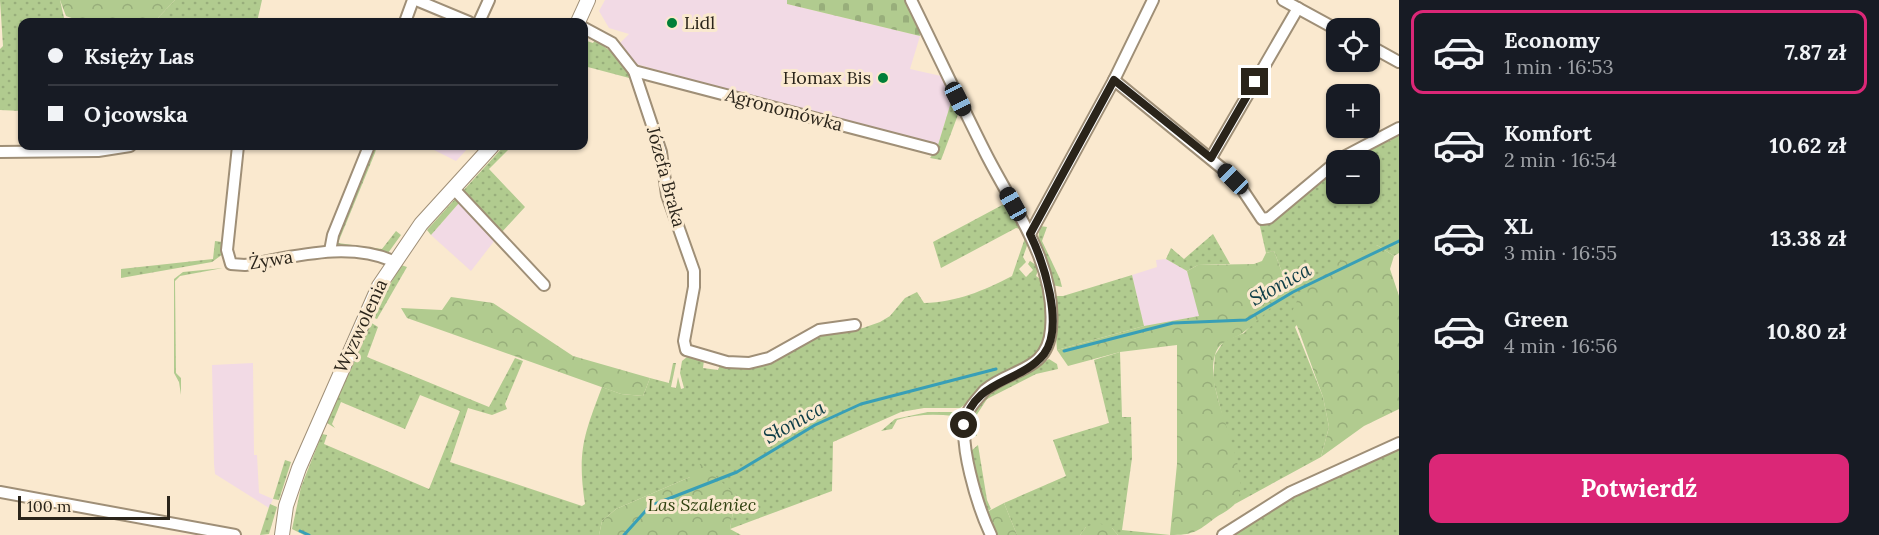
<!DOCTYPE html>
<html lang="pl">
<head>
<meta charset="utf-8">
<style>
	body { margin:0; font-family:Lora,serif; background:#242831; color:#f1f3f6; height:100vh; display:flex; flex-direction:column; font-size:22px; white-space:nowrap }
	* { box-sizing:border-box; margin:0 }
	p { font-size:20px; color:#9ea1a6 }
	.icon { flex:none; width:33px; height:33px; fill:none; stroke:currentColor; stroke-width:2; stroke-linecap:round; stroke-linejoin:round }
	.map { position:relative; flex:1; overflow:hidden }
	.drawer { display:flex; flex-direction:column; background:#171b24; width:480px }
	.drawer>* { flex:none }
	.top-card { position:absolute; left:18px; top:18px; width:570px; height:132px; border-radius:12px; box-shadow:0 2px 4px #0004; display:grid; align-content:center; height:132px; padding:0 30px; background:#171b24 }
	.fabs { position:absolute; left:1326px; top:18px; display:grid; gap:12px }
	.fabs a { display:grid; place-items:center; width:54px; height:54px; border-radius:12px; background:#171b24; box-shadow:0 2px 4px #0004; font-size:30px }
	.scale { position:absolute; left:18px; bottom:15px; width:152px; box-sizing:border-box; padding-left:6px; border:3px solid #2a241a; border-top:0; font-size:16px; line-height:21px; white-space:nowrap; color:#2a241a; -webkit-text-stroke:4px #fae9cf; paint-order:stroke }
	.end { position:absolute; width:27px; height:27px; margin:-14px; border:8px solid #2a241a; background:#fff; box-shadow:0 0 0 3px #fff }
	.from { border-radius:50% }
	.car { position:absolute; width:18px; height:36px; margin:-18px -9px; border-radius:8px; box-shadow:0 0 4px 2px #0007; background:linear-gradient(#222 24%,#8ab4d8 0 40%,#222 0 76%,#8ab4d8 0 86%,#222 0) }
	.top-card b { display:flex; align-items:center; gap:21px; height:57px; font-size:22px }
	.top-card b+b { border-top:2px solid #363941 }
	.top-card i { width:15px; height:15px; background:#f1f3f6 }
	ul { padding:10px 0 0; list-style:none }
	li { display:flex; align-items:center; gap:18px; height:84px; margin:0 12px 9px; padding:0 18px; border:3px solid transparent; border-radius:12px }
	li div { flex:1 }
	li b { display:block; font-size:22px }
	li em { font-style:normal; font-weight:800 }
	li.current { border-color:#db2777 }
	li>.icon { width:54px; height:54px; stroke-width:1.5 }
	.primary-button { display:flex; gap:12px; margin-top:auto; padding:12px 30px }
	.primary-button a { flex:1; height:69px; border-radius:12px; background:#db2777; color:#fff; font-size:24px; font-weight:800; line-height:69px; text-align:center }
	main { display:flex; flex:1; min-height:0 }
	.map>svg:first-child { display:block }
	.commercial { fill:#f2dae5 }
	.grass { fill:url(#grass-dots) }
	.forest { fill:url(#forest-crowns) }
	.cemetery { fill:url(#cemetery-stones) }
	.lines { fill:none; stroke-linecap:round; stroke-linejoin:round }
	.stream { stroke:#389fb7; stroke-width:3 }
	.minor-casing { stroke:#9f8f77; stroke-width:14 }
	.tertiary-casing { stroke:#9f8f77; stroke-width:16 }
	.minor { stroke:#fff; stroke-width:10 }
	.tertiary { stroke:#fff; stroke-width:14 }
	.route { stroke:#2a241a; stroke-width:8 }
	.poi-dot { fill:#007f38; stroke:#fae9cf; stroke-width:2 }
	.labels { text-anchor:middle; stroke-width:6; stroke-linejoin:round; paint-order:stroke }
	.poi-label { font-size:18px; fill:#2a241a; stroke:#fae9cf; text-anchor:start }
	.street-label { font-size:18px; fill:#2a241a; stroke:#fae9cf }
	.park-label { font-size:18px; font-style:italic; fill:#304210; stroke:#fae9cf }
	.water-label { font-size:20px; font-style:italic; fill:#0d3c46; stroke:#fae9cf }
</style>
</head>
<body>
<main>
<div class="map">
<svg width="1399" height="535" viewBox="0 0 1399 535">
	<defs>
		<pattern id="grass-dots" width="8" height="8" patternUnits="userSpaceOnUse" patternTransform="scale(1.5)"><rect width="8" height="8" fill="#b1cb8f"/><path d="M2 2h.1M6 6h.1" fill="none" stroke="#98ae7b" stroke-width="1.8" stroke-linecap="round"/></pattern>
		<pattern id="forest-crowns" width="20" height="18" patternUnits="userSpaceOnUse" patternTransform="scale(1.5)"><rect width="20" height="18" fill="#b1cb8f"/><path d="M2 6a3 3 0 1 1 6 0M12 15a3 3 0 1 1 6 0" fill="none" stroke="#98ae7b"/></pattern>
		<pattern id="cemetery-stones" width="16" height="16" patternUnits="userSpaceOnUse" patternTransform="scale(1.5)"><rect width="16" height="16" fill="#b1cb8f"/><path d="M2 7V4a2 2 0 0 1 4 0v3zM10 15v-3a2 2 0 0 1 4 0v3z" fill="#98ae7b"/></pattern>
	</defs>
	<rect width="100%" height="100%" fill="#fae9cf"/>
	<g class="commercial">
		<path d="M605,0H787V4L920,36L910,69L941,76L952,99L938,145L751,96L746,91L740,92L701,82L636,64L629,58L619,44L629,34L609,28L599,11Z"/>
		<path d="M426,146H470L456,161Z"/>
		<path d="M459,203L495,240L471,271L431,235Z"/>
		<path d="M1166,259L1187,271L1200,316L1144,326L1132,275L1157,267L1156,260Z"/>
		<path d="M253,363L254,455H257L259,493L273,499L269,508L215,474L214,464L212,365Z"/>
	</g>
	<g class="grass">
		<path d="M0,0H60L65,22H22V111L0,110V49L3,46Z"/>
		<path d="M175,0H262L257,22H154Z"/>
		<path d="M584,40L593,43L595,40C608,49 628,63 633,79L584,66Z"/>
		<path d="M751,96L938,145L952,99L950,96H954L975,143L959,112L941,160L930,158L938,147Z"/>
		<path d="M1399,131V253L1394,256L1377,245L1295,327L1323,397L1329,427L1321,457L1235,504L1240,487L1213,379L1215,355L1224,341L1244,333L1263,312L1289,291L1274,251L1266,253L1259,222L1336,165V194H1370V160H1343L1374,144L1390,141Z"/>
		<path d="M373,146H377L375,153L338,243L382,249L396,231L401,235L388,253L337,247L335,240Z"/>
		<path d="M504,146H512L489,169L525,207L501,233L462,192Z"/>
		<path d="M996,185L1016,218L1020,229L1016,228L941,268L933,242L1006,203Z"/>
		<path d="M456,198L459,203L431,235L427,230Z"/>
		<path d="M1040,226L1047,227L1042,241L1060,279L1062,287L1052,285L1038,240Z"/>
		<path d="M1213,234L1230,264L1198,265L1187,271L1166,259L1171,248L1184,259Z"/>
		<path d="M1025,238L1028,243L1023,257L1026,262L1019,269L1026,277L1033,270L1028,264L1030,261L1039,267L1036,276L1044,282L1047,323L1045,340L1037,355L960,408H924L901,412L833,442L832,491L730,529L736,495L690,477L616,509L602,521L599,535H304L292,529L301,487L322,434L327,435L324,444L429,489L460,411L420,395L405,429L341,402L332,424L335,428L327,423L370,322L378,327L367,357L489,407L515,358L523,361L505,404L507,409L492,415L468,408L450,462L582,506L585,504C577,451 584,435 602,387L621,394L643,396L650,378L669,383L673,363H676L671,387L676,388L678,377L681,389L684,388L680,373L682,361L687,357L704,360L703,368L718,370L720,365L774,363L813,335L863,328L880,322L890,316L905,298L917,292L924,303C957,302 983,291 1012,276Z"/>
		<path d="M215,241L222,242L223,254L212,262L121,278V269L213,259Z"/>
		<path d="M401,265L407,267L377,319L372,317Z"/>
		<path d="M223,268L180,276L175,281L176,373L181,378V395L179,382L174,373V279L183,272Z"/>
		<path d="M1132,275L1144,326L1057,350L1053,296H1063Z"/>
		<path d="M1120,352L1122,417H1131L1132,458L1122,530L1170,535H1118L1112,528L1086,527L1080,535H1017L1004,503L1066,476L1053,440L1109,423L1094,360Z"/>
		<path d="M1049,359L1057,364L1058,369L1036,374L987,399L974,419L977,436L968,433L972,412L989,393Z"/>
		<path d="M928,412H956L962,416L955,420L954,416C934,414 916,414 897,420L892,429L881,431L895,419Z"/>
		<path d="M978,445L987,500L991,509L985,513L971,451Z"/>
		<path d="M1399,447V535H1230L1295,496Z"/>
		<path d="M285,460L291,462L279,500L273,499Z"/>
		<path d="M270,504L277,507L269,534L260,535Z"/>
	</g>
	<g class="forest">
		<path d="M60,0H175L154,22H83L66,16Z"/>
		<path d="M1377,245L1394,256L1390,269L1399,296V409L1364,426L1321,457L1329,427L1323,397L1292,312C1310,267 1336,264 1377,245Z"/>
		<path d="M1274,251L1289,291C1273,304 1261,319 1245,331C1234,341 1220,338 1215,355C1202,394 1259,478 1234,505C1229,510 1221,514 1215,518C1197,532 1193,535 1170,535L1177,464V345L1120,352L1068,366L1057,350L1144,326L1199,316L1187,271L1198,265L1254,264L1262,261L1266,253Z"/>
		<path d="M451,297L493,303L573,356L650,378L643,396L621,394L407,318L401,308L442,310Z"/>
		<path d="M701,463L736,495L730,529L741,535H599L602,521L616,509L690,477Z"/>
		<path d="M1004,503L1017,535H995L985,513Z"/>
		<path d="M1098,523L1112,528L1118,535H1080L1086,527Z"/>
	</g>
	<path class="cemetery" d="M787,0H906L919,27L920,36L787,4Z"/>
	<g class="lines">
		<g class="stream">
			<path d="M1064,351L1173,323L1246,320L1293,292L1399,241"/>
			<path d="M300,531L309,535"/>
			<path d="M624,535L650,506L737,472L815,425L861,404L996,369"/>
		</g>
		<g class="minor-casing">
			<g id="minor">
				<path d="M416,0L469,22"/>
				<path d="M911,0C936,51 960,102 985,152C1013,208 1057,263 1051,329C1048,372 1011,368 985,390C980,396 971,405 968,412C955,437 979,510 991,535"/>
				<path d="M1283,0L1336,29"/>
				<path d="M405,22L413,0"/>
				<path d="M479,22L489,0"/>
				<path d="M584,28L612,43L634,71L661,152L667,195L694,271V287L684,341L686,350L727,362L749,363L769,358L819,330L855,325"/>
				<path d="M1370,46L1399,62"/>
				<path d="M634,71L933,149"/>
				<path d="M1114,80L1224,170L1240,186L1262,219L1269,218L1336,162"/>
				<path d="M238,146L227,250L231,264L245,265C294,257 346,241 393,261"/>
				<path d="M0,152L98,151L130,146"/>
				<path d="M1211,158L1298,8"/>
				<path d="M1338,160L1399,128"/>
				<path d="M453,188L544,285"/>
				<path d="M1030,234L1114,80L1153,0"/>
				<path d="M330,251L333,235L369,146"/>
				<path d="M0,492L235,535"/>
				<path d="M1223,535L1291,492L1399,443"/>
			</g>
		</g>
		<g class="tertiary-casing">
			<g id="tertiary">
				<path d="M578,22L588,0"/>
				<path d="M282,535L286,506L299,468L379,286L421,224L492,146"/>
			</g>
		</g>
		<use href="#minor" class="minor"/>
		<use href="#tertiary" class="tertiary"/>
	</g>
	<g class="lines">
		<path class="route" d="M964,425C974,379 1020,384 1044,354C1065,326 1043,261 1030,234L1114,80L1211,158L1255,82"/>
	</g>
	<g class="poi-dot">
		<circle cx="672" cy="23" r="6"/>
		<circle cx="883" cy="78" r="6"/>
	</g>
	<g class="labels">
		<g class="poi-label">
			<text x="684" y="29">Lidl</text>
			<text x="871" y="84" text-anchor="end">Homax Bis</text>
		</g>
		<g class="street-label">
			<text transform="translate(784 110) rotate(15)" y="6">Agronomówka</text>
			<text transform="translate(666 177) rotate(75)" y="6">Józefa Braka</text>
			<text transform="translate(271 260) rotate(-9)" y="6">Żywa</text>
			<text transform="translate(361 326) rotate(-65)" y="6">Wyzwolenia</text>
		</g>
		<g class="park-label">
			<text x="702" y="511">Las Szaleniec</text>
		</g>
		<g class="water-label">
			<text transform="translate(1280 284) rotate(-29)" y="7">Słonica</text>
			<text transform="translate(794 422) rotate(-29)" y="7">Słonica</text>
		</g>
	</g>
</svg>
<div class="fabs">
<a><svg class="icon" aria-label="locate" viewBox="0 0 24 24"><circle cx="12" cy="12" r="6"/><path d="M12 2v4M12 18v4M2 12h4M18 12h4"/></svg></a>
<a>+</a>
<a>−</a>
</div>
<div class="scale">100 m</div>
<i class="end from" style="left:964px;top:425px"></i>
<i class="end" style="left:1255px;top:82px"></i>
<i class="car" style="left:958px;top:99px;rotate:153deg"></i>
<i class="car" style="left:1233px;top:179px;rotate:315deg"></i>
<i class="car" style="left:1013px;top:204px;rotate:331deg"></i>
<div class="top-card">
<b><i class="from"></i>Księży Las</b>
<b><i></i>Ojcowska</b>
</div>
</div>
<section class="drawer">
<ul>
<li class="current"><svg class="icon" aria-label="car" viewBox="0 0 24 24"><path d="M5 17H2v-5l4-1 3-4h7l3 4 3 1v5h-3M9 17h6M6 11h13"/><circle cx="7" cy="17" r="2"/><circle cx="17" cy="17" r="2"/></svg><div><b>Economy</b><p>1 min · 16:53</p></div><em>7.87 zł</em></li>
<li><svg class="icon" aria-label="car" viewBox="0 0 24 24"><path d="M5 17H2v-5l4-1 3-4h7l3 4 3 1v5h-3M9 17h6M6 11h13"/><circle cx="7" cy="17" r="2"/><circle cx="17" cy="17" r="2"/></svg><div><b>Komfort</b><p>2 min · 16:54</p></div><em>10.62 zł</em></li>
<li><svg class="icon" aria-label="car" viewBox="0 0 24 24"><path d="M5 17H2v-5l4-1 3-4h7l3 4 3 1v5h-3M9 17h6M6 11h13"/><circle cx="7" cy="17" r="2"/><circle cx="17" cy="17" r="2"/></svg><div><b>XL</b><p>3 min · 16:55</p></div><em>13.38 zł</em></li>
<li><svg class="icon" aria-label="car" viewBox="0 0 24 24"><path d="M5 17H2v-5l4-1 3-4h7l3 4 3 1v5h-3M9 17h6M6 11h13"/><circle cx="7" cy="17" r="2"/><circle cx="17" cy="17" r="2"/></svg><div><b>Green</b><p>4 min · 16:56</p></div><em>10.80 zł</em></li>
</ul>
<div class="primary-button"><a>Potwierdź</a></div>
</section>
</main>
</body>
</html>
